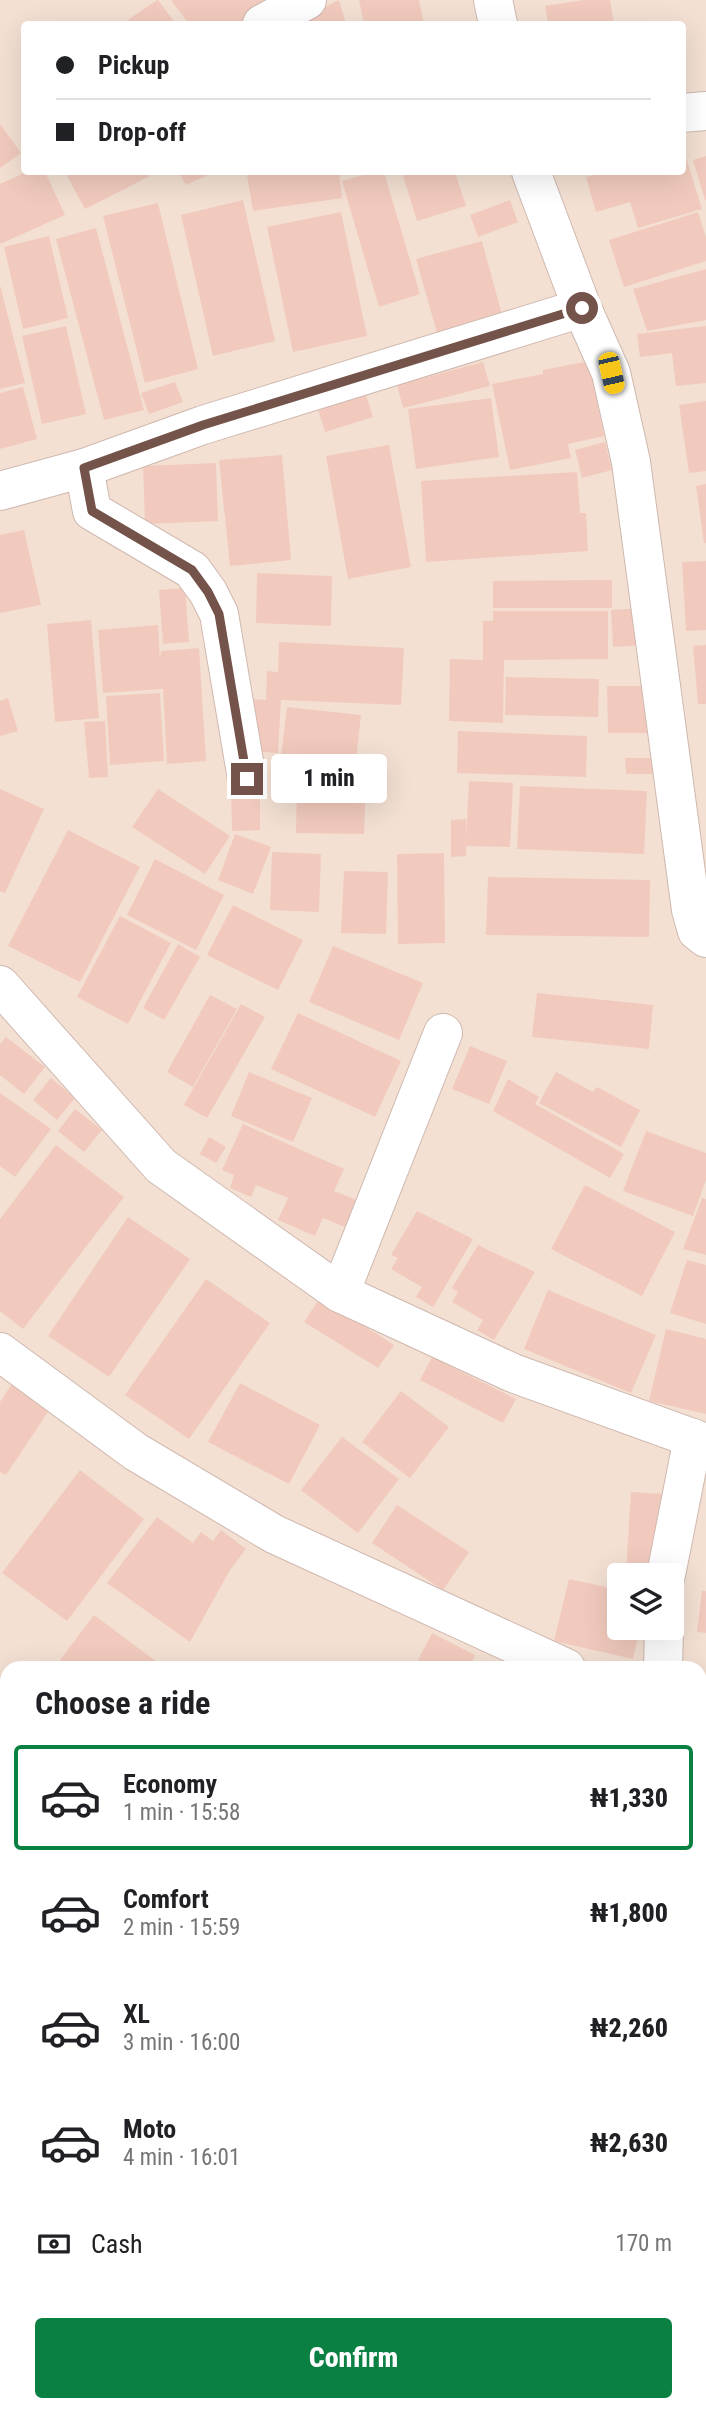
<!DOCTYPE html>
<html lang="en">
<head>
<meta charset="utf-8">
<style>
	body { margin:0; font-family:"Roboto Condensed",sans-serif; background:#f6f6f6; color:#202124; height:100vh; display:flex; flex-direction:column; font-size:26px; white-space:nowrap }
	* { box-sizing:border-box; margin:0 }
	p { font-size:23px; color:#757577 }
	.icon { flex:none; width:38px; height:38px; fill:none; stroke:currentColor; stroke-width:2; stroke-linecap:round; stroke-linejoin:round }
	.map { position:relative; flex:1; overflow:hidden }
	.sheet { position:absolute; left:0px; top:1661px; width:707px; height:751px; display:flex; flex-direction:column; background:#fff; border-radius:21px 21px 0 0; box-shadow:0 7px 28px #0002 }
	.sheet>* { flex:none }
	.hud { position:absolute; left:21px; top:21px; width:665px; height:154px; border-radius:7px; box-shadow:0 7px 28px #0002; display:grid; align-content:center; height:154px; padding:0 35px; background:#fff }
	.buttons { position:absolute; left:607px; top:1563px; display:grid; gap:14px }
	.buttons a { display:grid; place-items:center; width:77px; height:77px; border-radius:7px; background:#fff; box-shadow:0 7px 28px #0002; font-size:35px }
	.end { position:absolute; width:32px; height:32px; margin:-16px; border:9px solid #74534b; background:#fff; box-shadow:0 0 0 4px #fff }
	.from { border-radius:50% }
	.bubble { position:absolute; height:49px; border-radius:7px; background:#fff; box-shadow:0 7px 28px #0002; font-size:23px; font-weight:800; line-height:49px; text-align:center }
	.car { position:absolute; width:21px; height:42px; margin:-21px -10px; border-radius:9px; box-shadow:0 0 5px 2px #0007; background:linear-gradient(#f5c518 24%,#345 0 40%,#f5c518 0 76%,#345 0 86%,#f5c518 0) }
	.hud b { display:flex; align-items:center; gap:24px; height:66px; font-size:26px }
	.hud b+b { border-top:2px solid #e0e0e0 }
	.hud i { width:18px; height:18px; background:#202124 }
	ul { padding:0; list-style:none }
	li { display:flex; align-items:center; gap:21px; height:105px; margin:0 14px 10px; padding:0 21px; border:4px solid transparent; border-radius:7px }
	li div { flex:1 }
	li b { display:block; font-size:26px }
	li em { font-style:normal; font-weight:800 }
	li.selected { border-color:#0b8043 }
	li>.icon { width:63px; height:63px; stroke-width:1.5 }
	h2 { padding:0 35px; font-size:32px; line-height:84px }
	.pay { display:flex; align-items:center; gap:18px; height:77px; padding:0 35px; font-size:26px }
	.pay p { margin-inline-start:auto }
	.button { display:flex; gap:14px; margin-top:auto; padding:14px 35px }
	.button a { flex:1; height:80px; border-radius:7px; background:#0b8043; color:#fff; font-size:28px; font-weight:800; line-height:80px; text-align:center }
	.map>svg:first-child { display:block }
	.residential { fill:#f3e0d3; fill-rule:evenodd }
	.building { fill:#f1cabd }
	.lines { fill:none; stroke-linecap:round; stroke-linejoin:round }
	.minor-casing { stroke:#cfb8af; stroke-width:40 }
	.minor { stroke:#fff; stroke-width:38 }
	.route { stroke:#74534b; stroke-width:9 }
</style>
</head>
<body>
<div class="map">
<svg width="706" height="2410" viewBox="0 0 706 2410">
	<rect width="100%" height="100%" fill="#fcefe5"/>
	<g class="residential">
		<path d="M0,0H706V2211L700,2212V1668H7V2394L0,2396ZM24,24H682V172H24ZM620,1575H672V1628H620Z"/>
		<path d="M706,2289V2410H334L351,2404H700V2291Z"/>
	</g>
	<g class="building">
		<path d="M158,0L176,24H122L157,0Z"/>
		<path d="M171,0H276L243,24H189Z"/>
		<path d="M339,0L346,24H291Z"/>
		<path d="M359,0H419L424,24H364Z"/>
		<path d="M584,0H610L614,24H548L545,6Z"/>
		<path d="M0,124L21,153L0,168Z"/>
		<path d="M683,148L702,209L638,228L630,202L596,212L586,177L605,172H682Z"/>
		<path d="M706,156V200H705L693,160Z"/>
		<path d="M27,172H45L65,215L0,244V184Z"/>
		<path d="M65,172H147L150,176L85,209Z"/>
		<path d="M179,172H214L186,185Z"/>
		<path d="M274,172H339L342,198L253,211L247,175Z"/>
		<path d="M374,172H384L420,294L379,307L342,181Z"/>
		<path d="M402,172H455L466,206L417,221Z"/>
		<path d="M243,200L275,341L213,356L181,215Z"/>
		<path d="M510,200L518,222L478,237L470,215Z"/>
		<path d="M158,203L198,369L145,383L103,216Z"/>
		<path d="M341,212L367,336L293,352L267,227Z"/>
		<path d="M698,212L706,237V261L624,287L609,240Z"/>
		<path d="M96,228L144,410L104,420L56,239Z"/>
		<path d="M49,236L68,318L23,329L4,247Z"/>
		<path d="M482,241L504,322L439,340L416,259Z"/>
		<path d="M706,269V320L647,331L633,289Z"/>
		<path d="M0,285L25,383L0,389Z"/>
		<path d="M66,326L86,414L42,424L22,336Z"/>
		<path d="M706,326V383L676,386L672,353L640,357L637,334Z"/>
		<path d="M589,361L604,436L568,444L571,458L510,470L492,384L543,374V370Z"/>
		<path d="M483,362L490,386L403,408L397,385Z"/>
		<path d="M175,382L183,402L149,414L141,393Z"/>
		<path d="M23,387L37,439L0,449V393Z"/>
		<path d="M365,392L373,417L325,432L317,406Z"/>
		<path d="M491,398L499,457L416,469L408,409Z"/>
		<path d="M706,401V471L689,473L679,405Z"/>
		<path d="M605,442L612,470L582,478L575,450Z"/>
		<path d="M389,445L411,567L348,579L326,456Z"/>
		<path d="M282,455L291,560L230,566L219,460Z"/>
		<path d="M216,463L218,521L145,524L143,466Z"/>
		<path d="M577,472L580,513H586L588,551L426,562L421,481Z"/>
		<path d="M706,484V543H704L696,486Z"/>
		<path d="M24,530L41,605L0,613V535Z"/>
		<path d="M706,561V630L686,631L682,562Z"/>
		<path d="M257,573L332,576L331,626L256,623Z"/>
		<path d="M612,580V608H493V581Z"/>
		<path d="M185,588L189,642L163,644L159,590Z"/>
		<path d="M645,608L646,645L613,647L611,610Z"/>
		<path d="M493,611H608V659L504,660L503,723L449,721L450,659L483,660V621H493Z"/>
		<path d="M91,620L99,718L55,722L47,624Z"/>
		<path d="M158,625L160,660L161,651L199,648L206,761L167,764L163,689L103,693L98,630Z"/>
		<path d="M279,642L404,648L401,705L281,700L278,753L249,751L252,699L266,700L267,671L278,672Z"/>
		<path d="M706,645V704H698L693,646Z"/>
		<path d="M506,677L599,679L598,717L505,715Z"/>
		<path d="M607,686H646L647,733H608Z"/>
		<path d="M160,693L164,761L110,765L106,696Z"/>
		<path d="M8,698L18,731L0,736V701Z"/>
		<path d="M287,707L361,715L355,772L280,764Z"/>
		<path d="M105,721L108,777L89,778L84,722Z"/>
		<path d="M458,731L587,736L586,777L457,773Z"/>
		<path d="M625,758H654L655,774H626Z"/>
		<path d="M297,775L366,777L364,834L296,833Z"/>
		<path d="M469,781L513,783L510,847L466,846V856L451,857V820L466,819V839Z"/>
		<path d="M520,786L647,791L644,854L517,849Z"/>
		<path d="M0,789L44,809L5,893L0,891Z"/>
		<path d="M158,789L230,836L205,874L132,827Z"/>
		<path d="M260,789V830L232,831L231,790Z"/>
		<path d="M68,830L140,867L80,982L8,946Z"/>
		<path d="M235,834L271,847L253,894L218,880Z"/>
		<path d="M272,852L321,854L319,912L270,910Z"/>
		<path d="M444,853L445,943L398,944L397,854Z"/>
		<path d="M155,859L224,895L196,950L127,915Z"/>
		<path d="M344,871L388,872L386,934L341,933Z"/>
		<path d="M488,877L650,880L649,937L486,935Z"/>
		<path d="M233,905L303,940L278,990L207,955Z"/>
		<path d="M120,916L171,943L128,1024L77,997Z"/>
		<path d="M178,944L200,957L164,1020L143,1008Z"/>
		<path d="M333,946L423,983L399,1040L309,1002Z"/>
		<path d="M537,993L653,1005L649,1049L532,1037Z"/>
		<path d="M210,995L237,1009L193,1087L167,1072Z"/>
		<path d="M241,1004L265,1017L207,1118L184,1105Z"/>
		<path d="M298,1013L401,1061L375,1117L271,1069Z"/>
		<path d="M6,1037L45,1067L24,1094L0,1075V1044Z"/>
		<path d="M470,1046L507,1061L489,1104L452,1089Z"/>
		<path d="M249,1072L312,1098L293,1142L231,1116Z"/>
		<path d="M556,1072L593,1092L597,1087L640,1110L621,1147L539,1103Z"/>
		<path d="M51,1078L75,1098L57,1120L33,1100Z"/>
		<path d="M508,1079L539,1097L535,1104L624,1154L610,1178L493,1111Z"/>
		<path d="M0,1093L51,1129L15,1177L0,1166Z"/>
		<path d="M75,1109L102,1130L84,1152L58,1131Z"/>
		<path d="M243,1124L344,1169L334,1191L362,1202L350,1229L323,1218L315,1236L278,1220L288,1198L256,1185L251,1197L230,1188L234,1175L222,1170Z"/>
		<path d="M646,1131L706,1153V1180L693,1216L623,1191Z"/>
		<path d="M209,1137L226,1147L216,1163L200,1154Z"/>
		<path d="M56,1145L124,1197L23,1329L0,1311V1219Z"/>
		<path d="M585,1185L675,1232L642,1296L551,1249Z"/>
		<path d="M702,1198L706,1199V1255L683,1249Z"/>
		<path d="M417,1211L473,1239L433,1307L416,1297L422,1287L391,1269L398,1258L391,1255Z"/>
		<path d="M128,1217L190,1259L109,1377L48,1336Z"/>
		<path d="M478,1245L535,1272L494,1340L477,1330L483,1320L452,1302L458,1292L452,1288Z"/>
		<path d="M687,1260L706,1265V1324L670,1313Z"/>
		<path d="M206,1279L270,1323L189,1439L125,1395Z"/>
		<path d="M548,1290L656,1335L631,1393L524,1349Z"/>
		<path d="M320,1298L394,1345L378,1368L304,1322Z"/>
		<path d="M666,1329L706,1339V1414L649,1401Z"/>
		<path d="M432,1357L516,1399L503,1423L420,1380Z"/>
		<path d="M14,1381L52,1406L6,1475L0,1472V1402Z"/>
		<path d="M240,1383L320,1425L289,1484L208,1442Z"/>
		<path d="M401,1391L449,1427L410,1478L362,1442Z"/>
		<path d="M342,1437L399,1479L358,1533L301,1490Z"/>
		<path d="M80,1470L144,1519L67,1621L2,1573Z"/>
		<path d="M631,1492L665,1494L660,1575L626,1572Z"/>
		<path d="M397,1505L469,1552L443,1590L372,1543Z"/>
		<path d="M157,1517L193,1543L201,1532L213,1541L221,1530L246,1549L230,1570L190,1642L107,1583Z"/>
		<path d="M569,1579L620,1590V1628H640L633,1659L554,1641Z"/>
		<path d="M702,1591H706V1633L697,1632Z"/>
		<path d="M94,1615L165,1668H54Z"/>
		<path d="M432,1633L475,1655L469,1668H414Z"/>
		<path d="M0,1684L7,1688V1740L0,1736Z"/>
		<path d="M0,1769L7,1772V1788L0,1804Z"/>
		<path d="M700,1793L706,1795V1806L701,1825Z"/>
		<path d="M705,1846H706V1895L700,1894V1868Z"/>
		<path d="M4,1853H7V1885L1,1886Z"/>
		<path d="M700,1896L706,1897V1942H700Z"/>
		<path d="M701,1981L706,1982V2047L700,2046Z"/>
		<rect x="0" y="1982" width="7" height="103"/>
		<path d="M700,2050L706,2051V2109H700Z"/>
		<path d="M0,2090L7,2091V2136H0Z"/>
		<path d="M0,2306L7,2318V2331L0,2335Z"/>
		<path d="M515,2404H603L604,2410H517Z"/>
	</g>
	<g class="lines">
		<g class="minor-casing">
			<g id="minor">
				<path d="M493,0L498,24"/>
				<path d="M262,24L307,0"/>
				<path d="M682,113L706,111"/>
				<path d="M531,172L582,308L611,373L631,462L691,910L697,931L706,938"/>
				<path d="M84,468L92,511L192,570L208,592L219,614L247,779"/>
				<path d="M0,491L84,468L203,425L582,308"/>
				<path d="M0,985L161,1166L340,1293L513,1373L706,1443"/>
				<path d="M340,1293L443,1033"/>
				<path d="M0,1352L136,1452L274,1534L566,1668"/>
				<path d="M666,1575L693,1438"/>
				<path d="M663,1668L664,1628"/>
				<path d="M700,2232L706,2230"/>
				<path d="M700,2280L706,2289"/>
				<path d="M82,2410L96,2404"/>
			</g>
		</g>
		<use href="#minor" class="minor"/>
	</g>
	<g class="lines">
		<path class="route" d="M247,779L219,614L208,592L192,570L92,511L84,468L203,425L582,308"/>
	</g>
</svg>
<div class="buttons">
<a><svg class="icon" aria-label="layers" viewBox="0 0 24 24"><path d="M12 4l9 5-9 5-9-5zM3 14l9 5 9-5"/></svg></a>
</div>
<i class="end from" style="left:582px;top:308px"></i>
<i class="end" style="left:247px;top:779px"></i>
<div class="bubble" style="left:271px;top:754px;width:116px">1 min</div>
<i class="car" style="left:611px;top:373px;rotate:167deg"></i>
<div class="hud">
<b><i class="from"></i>Pickup</b>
<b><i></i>Drop-off</b>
</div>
<section class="sheet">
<h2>Choose a ride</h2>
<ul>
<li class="selected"><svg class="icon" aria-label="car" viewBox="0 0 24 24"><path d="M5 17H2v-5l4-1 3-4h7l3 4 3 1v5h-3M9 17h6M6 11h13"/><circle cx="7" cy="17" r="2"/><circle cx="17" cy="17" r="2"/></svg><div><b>Economy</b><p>1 min · 15:58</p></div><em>₦1,330</em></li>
<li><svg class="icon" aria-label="car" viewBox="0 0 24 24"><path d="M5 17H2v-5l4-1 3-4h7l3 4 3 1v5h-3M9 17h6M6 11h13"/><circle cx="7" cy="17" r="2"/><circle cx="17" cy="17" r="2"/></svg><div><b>Comfort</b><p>2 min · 15:59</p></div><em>₦1,800</em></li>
<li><svg class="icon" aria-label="car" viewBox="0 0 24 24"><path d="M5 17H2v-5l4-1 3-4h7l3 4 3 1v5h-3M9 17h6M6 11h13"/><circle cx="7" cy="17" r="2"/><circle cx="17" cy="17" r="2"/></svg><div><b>XL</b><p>3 min · 16:00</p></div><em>₦2,260</em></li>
<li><svg class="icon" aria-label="car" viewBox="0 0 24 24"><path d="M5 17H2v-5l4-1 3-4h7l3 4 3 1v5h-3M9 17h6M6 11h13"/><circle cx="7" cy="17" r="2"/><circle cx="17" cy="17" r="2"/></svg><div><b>Moto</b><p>4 min · 16:01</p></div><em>₦2,630</em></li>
</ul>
<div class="pay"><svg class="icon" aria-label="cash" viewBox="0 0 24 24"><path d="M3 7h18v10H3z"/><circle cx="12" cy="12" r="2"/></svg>Cash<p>170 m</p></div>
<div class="button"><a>Confirm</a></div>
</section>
</div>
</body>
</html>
